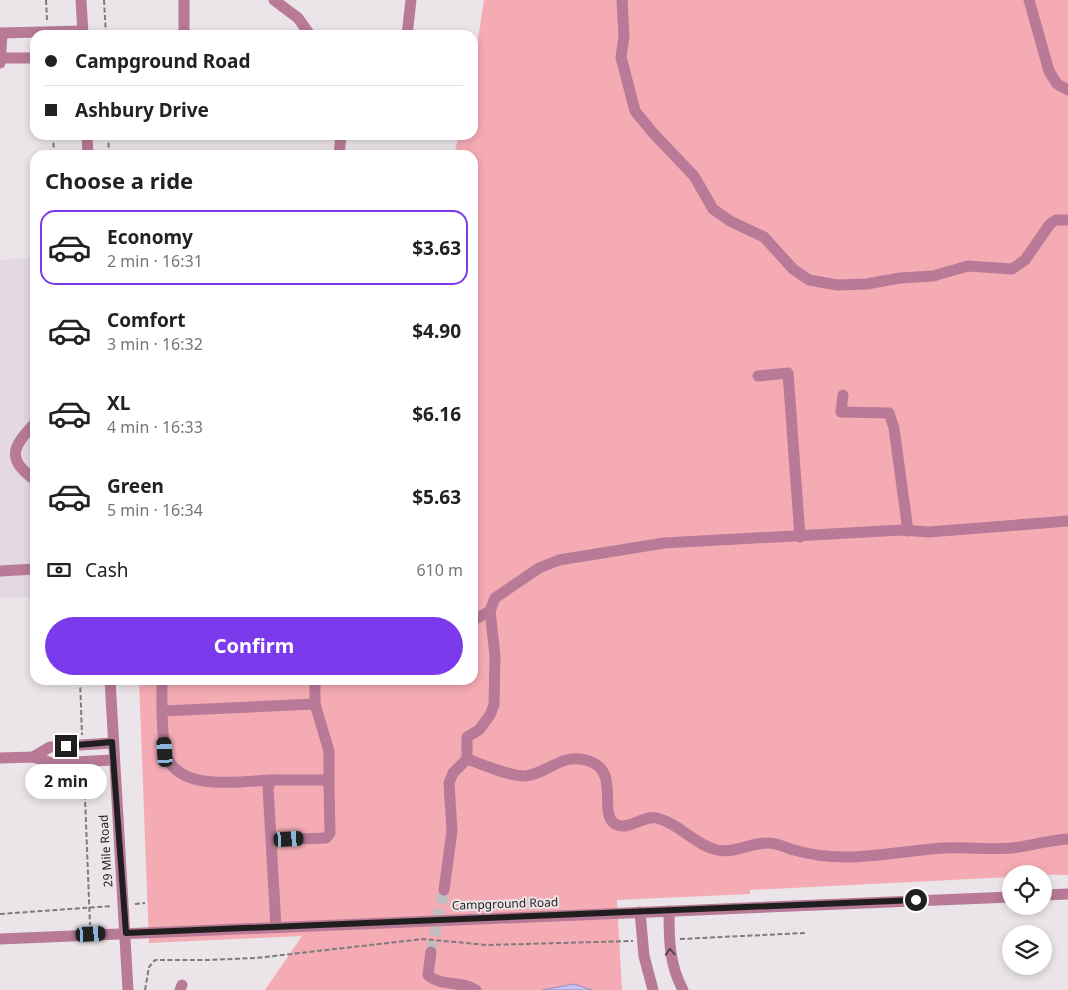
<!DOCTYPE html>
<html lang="en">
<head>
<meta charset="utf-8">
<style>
	body { margin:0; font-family:"Noto Sans",sans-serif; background:#f2f2f2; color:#222; height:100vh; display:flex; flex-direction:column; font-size:19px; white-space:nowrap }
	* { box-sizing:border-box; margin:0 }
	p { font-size:16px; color:#767676 }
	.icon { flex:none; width:28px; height:28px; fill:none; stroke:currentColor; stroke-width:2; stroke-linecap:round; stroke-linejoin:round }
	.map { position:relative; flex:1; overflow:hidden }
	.side { position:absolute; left:30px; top:150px; width:448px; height:535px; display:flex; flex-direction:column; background:#fff; border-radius:15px; box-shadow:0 2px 8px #0003 }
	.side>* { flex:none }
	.guide { position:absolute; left:30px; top:30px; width:448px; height:110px; border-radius:15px; box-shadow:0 2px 8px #0003; display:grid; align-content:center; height:110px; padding:0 15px; background:#fff }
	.tools { position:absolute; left:1002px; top:865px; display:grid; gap:10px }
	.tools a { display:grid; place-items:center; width:50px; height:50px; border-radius:50%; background:#fff; box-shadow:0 2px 8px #0003; font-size:25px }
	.end { position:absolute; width:22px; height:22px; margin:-11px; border:6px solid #201e1f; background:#fff; box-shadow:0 0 0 2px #fff }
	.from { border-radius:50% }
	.bubble { position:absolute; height:35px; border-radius:18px; background:#fff; box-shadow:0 2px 8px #0003; font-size:16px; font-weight:700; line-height:35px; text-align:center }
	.car { position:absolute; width:15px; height:30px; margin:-15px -8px; border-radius:6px; box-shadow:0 0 4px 1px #0007; background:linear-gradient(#222 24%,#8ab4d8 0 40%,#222 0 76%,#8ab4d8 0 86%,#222 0) }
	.guide b { display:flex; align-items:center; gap:18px; height:48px; font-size:19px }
	.guide b+b { border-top:1px solid #e0e0e0 }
	.guide i { width:12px; height:12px; background:#222 }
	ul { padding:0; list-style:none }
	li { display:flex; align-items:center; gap:15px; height:75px; margin:0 10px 8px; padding:0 5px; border:2px solid transparent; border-radius:15px }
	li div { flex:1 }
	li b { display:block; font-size:19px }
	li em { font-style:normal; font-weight:700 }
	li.active { border-color:#7c3aed }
	li>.icon { width:45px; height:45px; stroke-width:1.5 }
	h2 { padding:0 15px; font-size:22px; line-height:60px }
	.pay { display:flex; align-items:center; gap:12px; height:55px; padding:0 15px; font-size:19px }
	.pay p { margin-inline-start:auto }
	.button { display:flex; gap:10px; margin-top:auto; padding:10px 15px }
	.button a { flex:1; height:58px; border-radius:30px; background:#7c3aed; color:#fff; font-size:20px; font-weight:700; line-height:58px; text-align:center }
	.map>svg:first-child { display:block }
	.built { fill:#e4d8e2 }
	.green { fill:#f4abb4 }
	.water { fill:#c8c1f8; stroke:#9690b7 }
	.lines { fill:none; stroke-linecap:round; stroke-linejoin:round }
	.minor-tunnel { stroke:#c2bdc1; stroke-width:11; stroke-dasharray:11 5.5; stroke-linecap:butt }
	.path { stroke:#7e7a7d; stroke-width:2; stroke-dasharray:5 2.5; stroke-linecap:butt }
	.minor { stroke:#b87a96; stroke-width:11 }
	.oneway { stroke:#5d434f }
	.route { stroke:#201e1f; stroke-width:6 }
	.labels { text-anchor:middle; stroke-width:4; stroke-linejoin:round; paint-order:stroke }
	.street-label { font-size:12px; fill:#201e1f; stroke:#ebe5ea }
</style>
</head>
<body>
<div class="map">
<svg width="1068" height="990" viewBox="0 0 1068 990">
	<rect width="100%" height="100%" fill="#ebe5ea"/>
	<path class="built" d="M35,258V597L0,598V260Z"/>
	<path class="green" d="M484,0H1068V875L1011,874V877L750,890V894L617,900L622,990H265L302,936L149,943L139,680H472V155H454L459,135H472L473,72Z"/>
	<path class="water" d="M574,984L592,990H542Z"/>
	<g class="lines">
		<path class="minor-tunnel" d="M431,952L444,890"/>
		<g class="path">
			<path d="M46,0L47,20"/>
			<path d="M104,0L106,35"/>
			<path d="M53,135L54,155"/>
			<path d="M108,135L109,155"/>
			<path d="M80,680L82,735"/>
			<path d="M84,772L90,925"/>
			<path d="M135,904L145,903"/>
			<path d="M0,914L112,906"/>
			<path d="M680,939L805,933"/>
			<path d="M145,990L149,967L155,960H207L256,958L423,939L487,945L633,941"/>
		</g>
		<g class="minor">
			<path d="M81,0L83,35"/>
			<path d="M184,0V35"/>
			<path d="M274,0L298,18L310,35"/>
			<path d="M622,0L624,36L621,57L635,111L653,133L694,176L713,209L730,221L764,237L793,269L809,280L837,285L867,284L900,278L933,276L968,266L1012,269L1025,260L1050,224L1056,220H1068"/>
			<path d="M1029,0L1049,71L1057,84L1068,90"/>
			<path d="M0,33L83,31"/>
			<path d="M407,35L411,0"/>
			<path d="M0,58H35"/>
			<path d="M0,63L2,34"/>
			<path d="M87,135L88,155"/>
			<path d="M339,155L341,135"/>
			<path d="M758,376L788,373L800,537"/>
			<path d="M843,395L841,412L889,413L894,428L908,531"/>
			<path d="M35,423C13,446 5,459 35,480"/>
			<path d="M0,571L35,569"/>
			<path d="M472,621L490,611"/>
			<path d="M110,680L128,990"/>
			<path d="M162,680C162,703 161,727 165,749C172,794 241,781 272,780"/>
			<path d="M315,680V704L329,751V784"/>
			<path d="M163,711L315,704"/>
			<path d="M33,757L50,747L112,743"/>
			<path d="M0,758L33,757L52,763L113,760"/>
			<path d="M467,759C482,764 511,777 525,776C550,773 561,752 589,761C622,772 596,816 617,825C629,830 644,815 657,818C680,824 695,845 717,850C735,854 751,842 769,843C777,843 786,848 794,850C811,855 829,857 846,857C879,857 911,850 944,848C967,847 990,850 1012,848C1031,846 1049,840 1068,839"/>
			<path d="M271,840L326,838L330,833L329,784L324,780H272L268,787L276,927"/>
			<path d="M444,890L452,831L449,783L453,773L467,759V737L479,730L490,715L494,705L495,656L490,611L495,598L539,568L559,560L664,543L902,530L929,532L1068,521"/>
			<path d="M1044,895L1068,894"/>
			<path d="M669,911C669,939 669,964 683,990"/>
			<path d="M640,912L644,956L653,990"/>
			<path d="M0,939L1011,897"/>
			<path d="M431,952L428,975C441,987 461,980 476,990"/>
			<path d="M180,990L182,985"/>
		</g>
	</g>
	<defs><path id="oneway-chevron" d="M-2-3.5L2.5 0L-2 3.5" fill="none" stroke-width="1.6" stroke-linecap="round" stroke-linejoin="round" transform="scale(1.25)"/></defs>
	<use class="oneway" href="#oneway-chevron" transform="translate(670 952) rotate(-94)"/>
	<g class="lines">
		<path class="route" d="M66,746L112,742L126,933L916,900"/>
	</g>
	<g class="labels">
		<g class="street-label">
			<text transform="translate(106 851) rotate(-94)" y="4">29 Mile Road</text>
			<text transform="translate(505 904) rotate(-2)" y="4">Campground Road</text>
		</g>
	</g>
</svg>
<div class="tools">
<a><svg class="icon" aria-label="locate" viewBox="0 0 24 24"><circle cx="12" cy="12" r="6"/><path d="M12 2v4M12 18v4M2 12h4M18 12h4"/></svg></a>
<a><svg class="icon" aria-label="layers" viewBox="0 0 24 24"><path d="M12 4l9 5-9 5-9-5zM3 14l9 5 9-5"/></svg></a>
</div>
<i class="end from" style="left:916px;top:900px"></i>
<i class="end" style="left:66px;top:746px"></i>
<div class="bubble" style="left:25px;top:764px;width:82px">2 min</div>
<i class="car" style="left:165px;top:752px;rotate:356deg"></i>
<i class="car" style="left:289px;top:839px;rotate:87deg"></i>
<i class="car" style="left:91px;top:934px;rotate:87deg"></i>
<div class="guide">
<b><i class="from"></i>Campground Road</b>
<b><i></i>Ashbury Drive</b>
</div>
<section class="side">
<h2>Choose a ride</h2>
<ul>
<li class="active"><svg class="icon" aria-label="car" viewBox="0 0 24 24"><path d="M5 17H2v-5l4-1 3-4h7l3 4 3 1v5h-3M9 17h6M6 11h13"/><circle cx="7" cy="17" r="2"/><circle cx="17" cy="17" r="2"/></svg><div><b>Economy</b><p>2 min · 16:31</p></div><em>$3.63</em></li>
<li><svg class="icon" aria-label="car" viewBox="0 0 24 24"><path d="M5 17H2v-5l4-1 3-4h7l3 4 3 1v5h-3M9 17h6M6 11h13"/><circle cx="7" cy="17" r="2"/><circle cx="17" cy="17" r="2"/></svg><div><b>Comfort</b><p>3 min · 16:32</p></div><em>$4.90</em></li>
<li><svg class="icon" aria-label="car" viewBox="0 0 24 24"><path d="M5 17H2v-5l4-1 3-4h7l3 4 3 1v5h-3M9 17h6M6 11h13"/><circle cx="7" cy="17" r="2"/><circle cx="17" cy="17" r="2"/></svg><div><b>XL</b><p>4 min · 16:33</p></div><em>$6.16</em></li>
<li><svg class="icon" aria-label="car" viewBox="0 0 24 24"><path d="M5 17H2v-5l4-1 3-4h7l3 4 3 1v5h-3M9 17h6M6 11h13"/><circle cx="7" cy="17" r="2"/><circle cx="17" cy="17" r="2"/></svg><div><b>Green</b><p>5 min · 16:34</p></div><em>$5.63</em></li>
</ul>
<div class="pay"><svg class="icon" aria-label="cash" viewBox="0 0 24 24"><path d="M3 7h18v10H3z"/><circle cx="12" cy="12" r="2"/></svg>Cash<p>610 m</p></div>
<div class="button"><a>Confirm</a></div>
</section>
</div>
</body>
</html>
